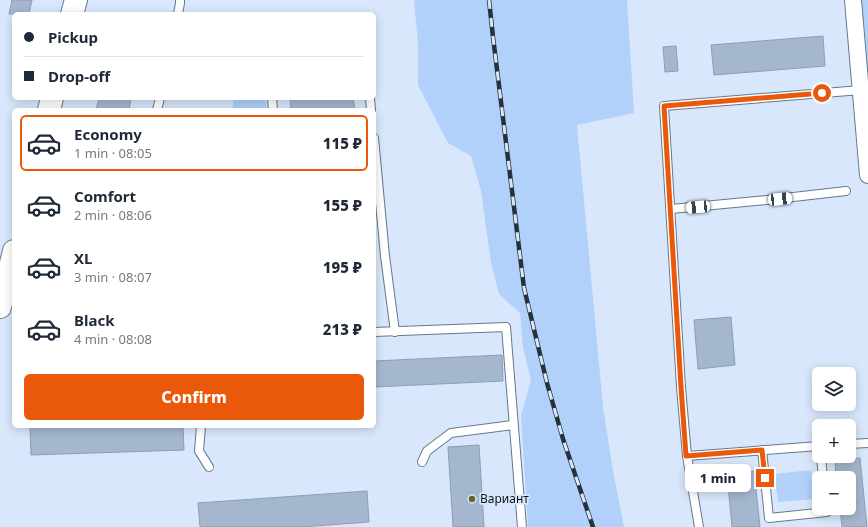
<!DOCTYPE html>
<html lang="en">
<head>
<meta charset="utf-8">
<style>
	body { margin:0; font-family:"Noto Sans",sans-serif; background:#f2f2f3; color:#1f2937; height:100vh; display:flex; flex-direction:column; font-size:15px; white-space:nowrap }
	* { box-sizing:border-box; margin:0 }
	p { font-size:13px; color:#747a83 }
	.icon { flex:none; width:22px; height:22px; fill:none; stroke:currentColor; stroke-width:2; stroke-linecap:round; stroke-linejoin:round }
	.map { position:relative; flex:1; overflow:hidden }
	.panel { position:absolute; left:12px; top:108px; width:364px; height:320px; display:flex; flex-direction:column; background:#fff; border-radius:6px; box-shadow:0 2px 10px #0003 }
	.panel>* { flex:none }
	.guide { position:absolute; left:12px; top:12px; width:364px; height:88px; border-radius:6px; box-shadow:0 2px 10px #0003; display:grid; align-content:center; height:88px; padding:0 12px; background:#fff }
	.controls { position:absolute; left:812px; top:367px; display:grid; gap:8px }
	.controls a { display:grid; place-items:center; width:44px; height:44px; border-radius:6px; background:#fff; box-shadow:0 2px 10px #0003; font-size:20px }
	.end { position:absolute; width:18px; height:18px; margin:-9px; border:5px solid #ea580c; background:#fff; box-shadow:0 0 0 2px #fff }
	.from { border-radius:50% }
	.bubble { position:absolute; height:28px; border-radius:6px; background:#fff; box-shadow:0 2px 10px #0003; font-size:13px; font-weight:800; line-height:28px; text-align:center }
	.car { position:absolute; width:12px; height:24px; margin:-12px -6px; border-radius:5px; box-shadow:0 0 3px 1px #0007; background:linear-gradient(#fff 24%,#345 0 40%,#fff 0 76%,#345 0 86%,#fff 0) }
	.guide b { display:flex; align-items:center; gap:14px; height:38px; font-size:15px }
	.guide b+b { border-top:1px solid #e0e1e3 }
	.guide i { width:10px; height:10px; background:#1f2937 }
	ul { padding:7px 0 0; list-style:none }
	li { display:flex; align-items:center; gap:12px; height:56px; margin:0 8px 6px; padding:0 4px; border:2px solid transparent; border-radius:6px }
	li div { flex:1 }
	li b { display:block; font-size:15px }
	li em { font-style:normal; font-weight:800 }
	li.selected { border-color:#ea580c }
	li>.icon { width:36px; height:36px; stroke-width:1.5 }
	.button { display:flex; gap:8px; margin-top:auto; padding:8px 12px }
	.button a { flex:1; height:46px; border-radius:6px; background:#ea580c; color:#fff; font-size:16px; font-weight:800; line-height:46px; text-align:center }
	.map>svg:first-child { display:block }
	.green { fill:#b1d1fb }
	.building { fill:#a4b7ce; stroke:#8c9eb4 }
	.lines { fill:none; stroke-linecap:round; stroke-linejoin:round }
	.service-casing { stroke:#67788d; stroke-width:10 }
	.minor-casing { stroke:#67788d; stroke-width:18 }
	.secondary-casing { stroke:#67788d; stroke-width:24 }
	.service { stroke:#fff; stroke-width:8 }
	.minor { stroke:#fff; stroke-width:16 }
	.secondary { stroke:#fff; stroke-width:22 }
	.rail-casing { stroke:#283039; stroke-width:4.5 }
	.rail { stroke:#d8e7fb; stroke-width:3; stroke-dasharray:9; stroke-linecap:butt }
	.route { stroke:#ea580c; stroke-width:5 }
	.poi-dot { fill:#686431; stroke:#d8e7fb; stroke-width:1.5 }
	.labels { text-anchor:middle; stroke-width:3.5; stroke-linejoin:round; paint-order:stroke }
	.poi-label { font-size:12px; fill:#0f151d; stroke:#d8e7fb; text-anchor:start }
</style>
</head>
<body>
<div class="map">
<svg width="868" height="527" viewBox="0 0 868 527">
	<rect width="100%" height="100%" fill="#d8e7fb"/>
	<g class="green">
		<path d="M414,0H627L634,113L577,125L603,407L613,471L624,527H528L521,416L531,380L523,348L520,313L499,294L491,263L481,191L471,156L448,143L418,85V44Z"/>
		<path d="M859,0H868V95Z"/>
		<path d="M234,98H265L267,110H232Z"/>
		<path d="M811,470L814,499L778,502L774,474Z"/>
	</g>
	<g class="building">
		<path d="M12,0H32L29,14H9Z"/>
		<path d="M823,36L825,66L714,75L711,45Z"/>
		<path d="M676,46L678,71L665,72L663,47Z"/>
		<path d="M99,98H131L129,110H96Z"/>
		<path d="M290,98H353L355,110H291Z"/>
		<path d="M731,317L735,365L698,369L694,320Z"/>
		<path d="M502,355L503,381L374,387V361Z"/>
		<path d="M30,426H183L184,450L31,455Z"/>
		<path d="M479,445L484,527H453L448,447Z"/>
		<path d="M860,458L867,527H842L840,508H849V478H836L835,460Z"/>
		<path d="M754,471L760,527H732L727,474Z"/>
		<path d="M367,491L369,522L301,527H200L198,503Z"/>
	</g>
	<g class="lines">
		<g class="service-casing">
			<g id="service">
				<path d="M178,14L180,3V0"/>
				<path d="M272,98L273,110"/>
				<path d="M370,98L371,110"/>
				<path d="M157,110L160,98"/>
				<path d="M374,138L385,256L395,332"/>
				<path d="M671,209L767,200L846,191"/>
				<path d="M374,332L506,327L522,527"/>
				<path d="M201,426L199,451L209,467"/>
				<path d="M849,444L868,443"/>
				<path d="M762,450L769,518L827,512V508"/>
				<path d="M687,456L819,446"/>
				<path d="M821,456L823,478"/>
				<path d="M422,462L427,451L451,433L513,425"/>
				<path d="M699,527L687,456L681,387L664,106L861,90"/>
			</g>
		</g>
		<g class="minor-casing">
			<path id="minor" d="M853,0L868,175"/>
		</g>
		<g class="secondary-casing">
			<g id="secondary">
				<path d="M72,14L76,0"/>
				<path d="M49,110L52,98"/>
				<path d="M0,307L14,251"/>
			</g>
		</g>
		<use href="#service" class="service"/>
		<use href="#minor" class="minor"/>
		<use href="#secondary" class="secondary"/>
		<g class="rail-casing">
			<path id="rail" d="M489,0L493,37L524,288L547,383L563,439L593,527"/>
		</g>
		<use href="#rail" class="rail"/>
	</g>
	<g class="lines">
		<path class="route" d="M765,478L762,450L686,456L681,387L664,106L822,93"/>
	</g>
	<circle class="poi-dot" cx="472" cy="499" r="4"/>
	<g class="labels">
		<g class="poi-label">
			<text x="480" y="503">Вариант</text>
		</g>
	</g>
</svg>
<div class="controls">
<a><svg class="icon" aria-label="layers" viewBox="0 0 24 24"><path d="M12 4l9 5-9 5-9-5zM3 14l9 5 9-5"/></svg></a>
<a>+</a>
<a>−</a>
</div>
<i class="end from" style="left:822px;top:93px"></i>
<i class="end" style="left:765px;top:478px"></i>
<div class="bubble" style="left:685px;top:464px;width:66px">1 min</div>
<i class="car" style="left:780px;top:199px;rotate:84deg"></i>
<i class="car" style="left:698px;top:207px;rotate:265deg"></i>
<div class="guide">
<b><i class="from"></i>Pickup</b>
<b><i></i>Drop-off</b>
</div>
<section class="panel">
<ul>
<li class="selected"><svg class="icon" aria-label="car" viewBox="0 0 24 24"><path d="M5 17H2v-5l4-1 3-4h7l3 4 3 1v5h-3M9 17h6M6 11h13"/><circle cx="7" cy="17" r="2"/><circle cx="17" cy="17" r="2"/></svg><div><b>Economy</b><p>1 min · 08:05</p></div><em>115 ₽</em></li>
<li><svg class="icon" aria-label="car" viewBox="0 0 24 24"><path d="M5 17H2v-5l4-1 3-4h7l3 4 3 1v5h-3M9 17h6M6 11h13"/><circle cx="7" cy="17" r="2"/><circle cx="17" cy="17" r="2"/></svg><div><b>Comfort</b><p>2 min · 08:06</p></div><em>155 ₽</em></li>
<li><svg class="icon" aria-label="car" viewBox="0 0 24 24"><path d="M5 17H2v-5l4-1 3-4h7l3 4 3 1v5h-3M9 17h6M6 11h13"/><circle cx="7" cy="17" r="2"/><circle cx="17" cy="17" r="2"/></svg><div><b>XL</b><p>3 min · 08:07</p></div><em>195 ₽</em></li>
<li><svg class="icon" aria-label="car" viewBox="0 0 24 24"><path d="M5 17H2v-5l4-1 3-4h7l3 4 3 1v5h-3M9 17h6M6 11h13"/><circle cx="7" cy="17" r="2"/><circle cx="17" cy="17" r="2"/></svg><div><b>Black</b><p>4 min · 08:08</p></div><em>213 ₽</em></li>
</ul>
<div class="button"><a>Confirm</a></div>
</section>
</div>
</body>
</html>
